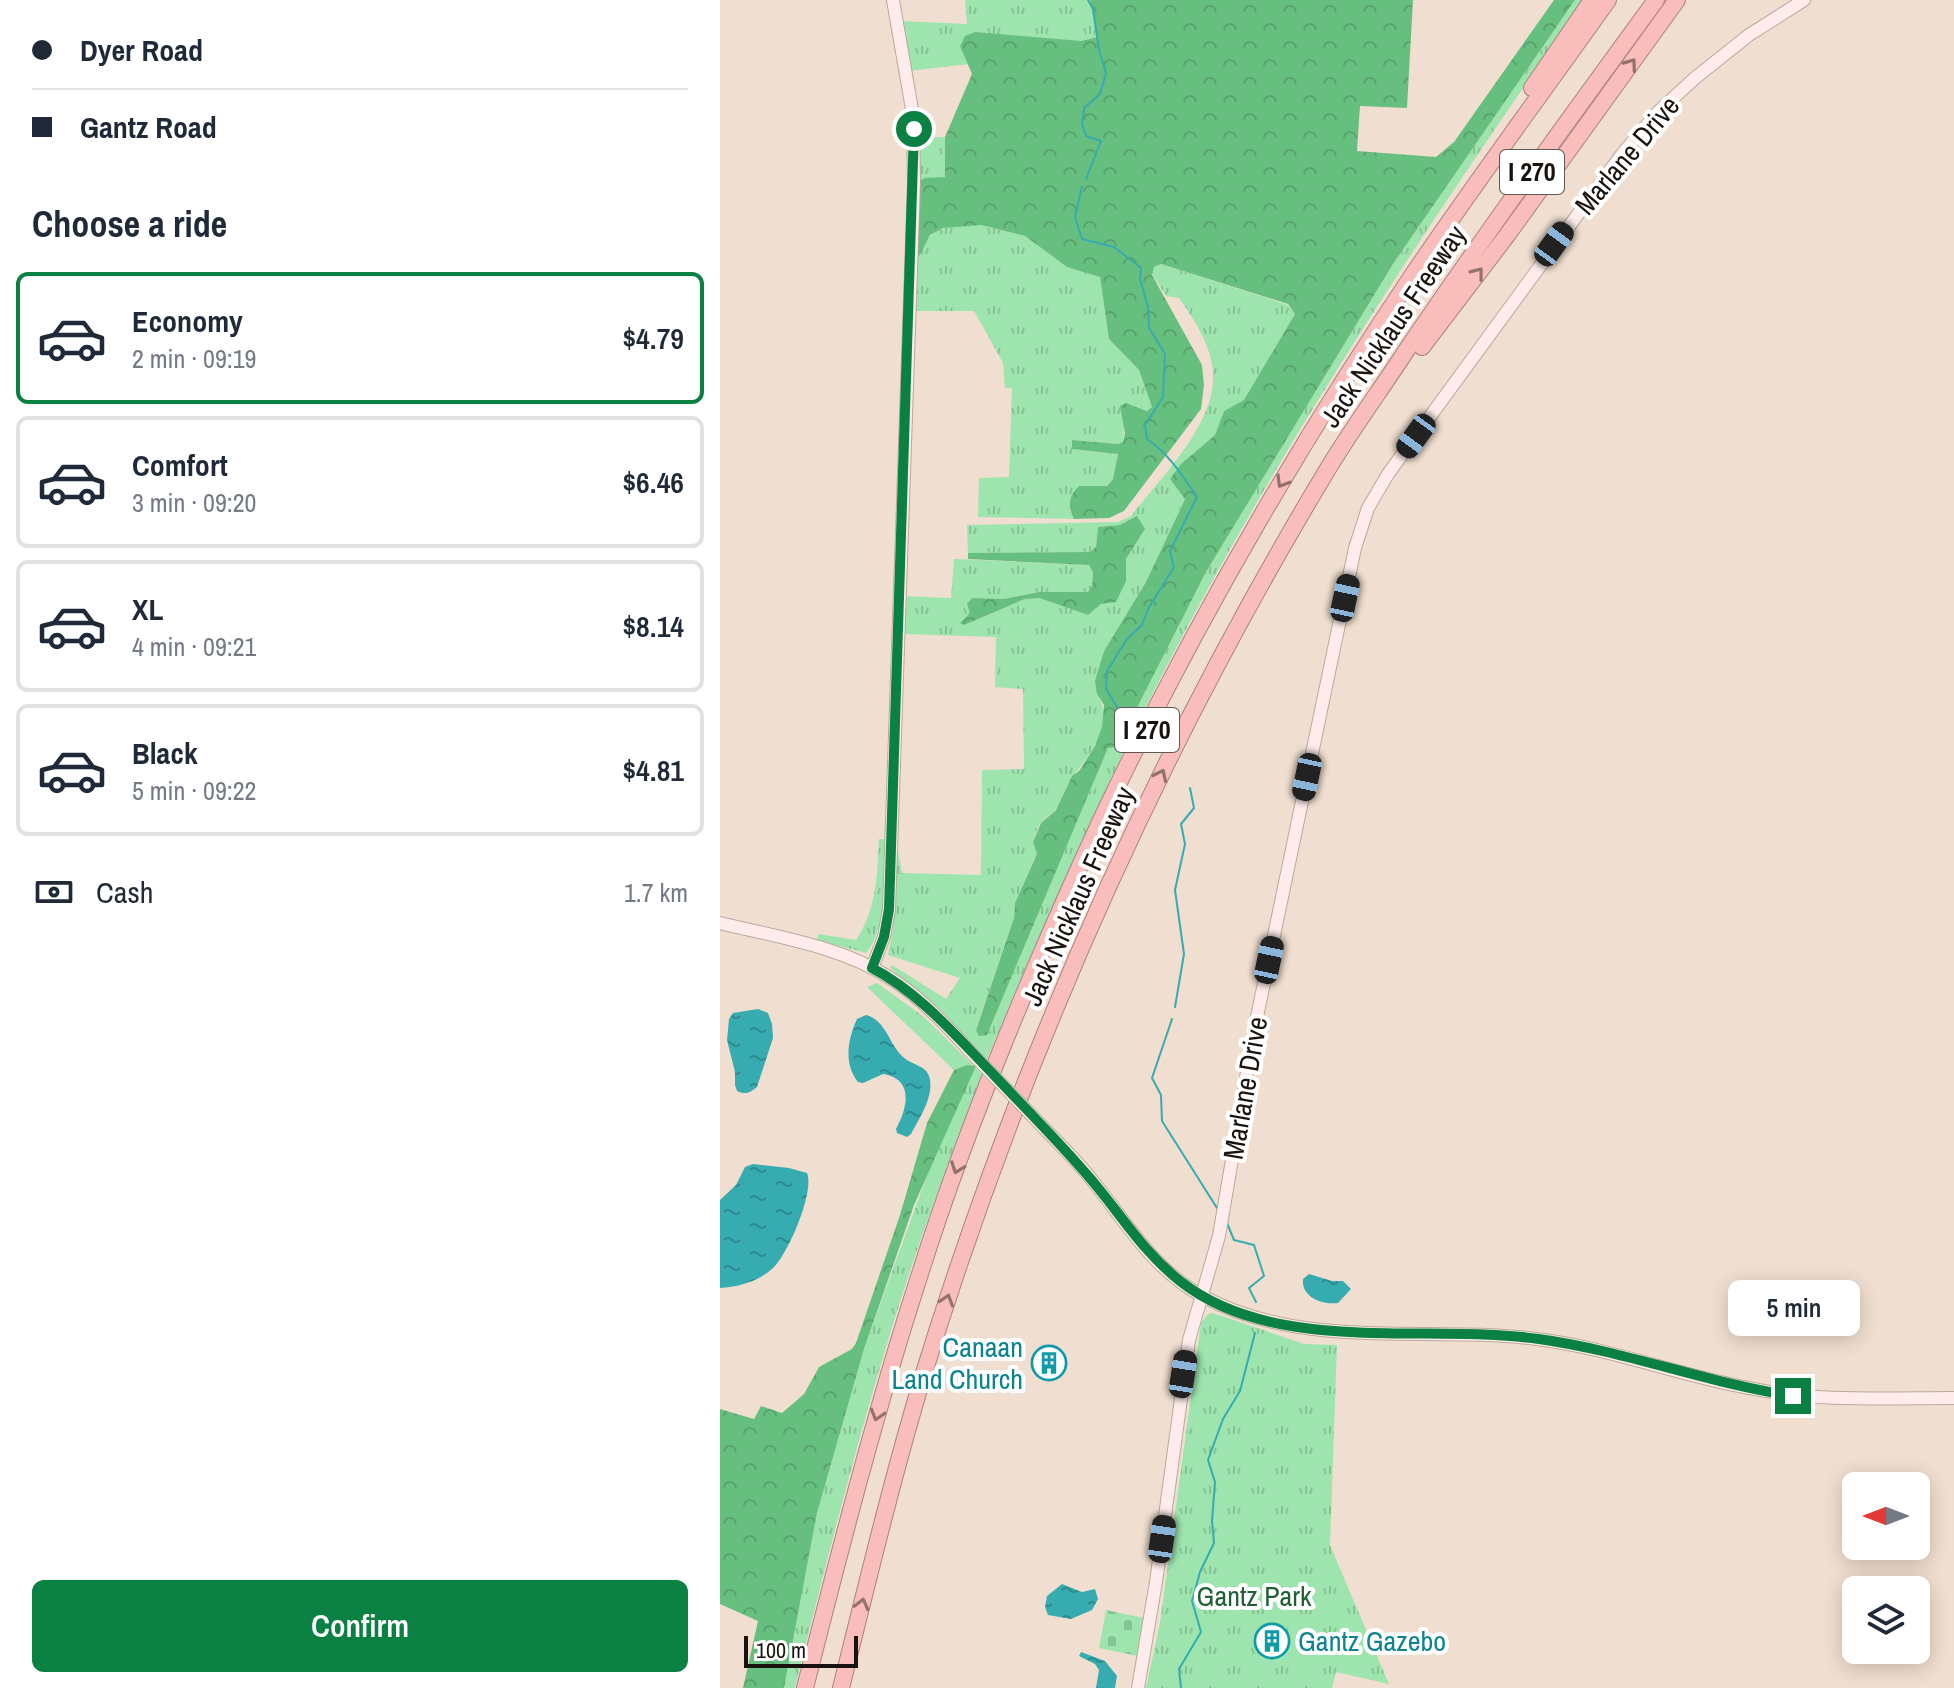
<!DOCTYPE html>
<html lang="en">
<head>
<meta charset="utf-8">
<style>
	body { margin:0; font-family:"Archivo Narrow",sans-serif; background:#f2f2f3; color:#1f2937; height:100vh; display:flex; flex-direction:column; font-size:30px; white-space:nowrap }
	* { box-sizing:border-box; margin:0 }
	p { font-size:26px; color:#747a83 }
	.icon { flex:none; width:44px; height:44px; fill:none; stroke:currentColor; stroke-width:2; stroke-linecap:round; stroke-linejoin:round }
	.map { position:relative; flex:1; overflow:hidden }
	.details { display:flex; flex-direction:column; background:#fff; width:720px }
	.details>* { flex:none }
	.guide { display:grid; align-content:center; height:176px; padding:0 32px; background:#fff }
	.needle { width:52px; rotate:270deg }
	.buttons { position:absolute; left:1122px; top:1472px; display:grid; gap:16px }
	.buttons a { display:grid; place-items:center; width:88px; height:88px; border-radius:12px; background:#fff; box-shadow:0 4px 20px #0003; font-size:40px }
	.scale { position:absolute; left:24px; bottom:20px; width:114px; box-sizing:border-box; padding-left:8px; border:4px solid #18130e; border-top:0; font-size:22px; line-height:28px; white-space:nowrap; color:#18130e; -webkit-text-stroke:6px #fff; paint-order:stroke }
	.end { position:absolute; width:36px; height:36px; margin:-18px; border:10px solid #0b8043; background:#fff; box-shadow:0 0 0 4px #fff }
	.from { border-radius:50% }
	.bubble { position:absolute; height:56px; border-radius:12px; background:#fff; box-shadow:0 4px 20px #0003; font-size:26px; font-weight:600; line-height:56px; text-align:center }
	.car { position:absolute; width:24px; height:48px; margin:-24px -12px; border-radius:10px; box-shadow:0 0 6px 2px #0007; background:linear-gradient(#222 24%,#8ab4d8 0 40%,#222 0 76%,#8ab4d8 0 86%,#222 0) }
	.guide b { display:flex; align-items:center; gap:28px; height:76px; font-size:30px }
	.guide b+b { border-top:2px solid #e0e1e3 }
	.guide i { width:20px; height:20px; background:#1f2937 }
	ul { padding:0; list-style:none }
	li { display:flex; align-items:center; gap:24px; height:132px; margin:0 16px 12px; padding:0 16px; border:4px solid #e0e1e3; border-radius:12px }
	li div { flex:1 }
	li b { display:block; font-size:30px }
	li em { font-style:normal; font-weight:600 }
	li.active { border-color:#0b8043 }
	li>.icon { width:72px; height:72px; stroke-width:1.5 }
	h2 { padding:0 32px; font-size:36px; line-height:96px }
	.pay { display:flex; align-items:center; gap:20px; height:88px; padding:0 32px; font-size:30px }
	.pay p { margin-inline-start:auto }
	.primary-button { display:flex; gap:16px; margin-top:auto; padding:16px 32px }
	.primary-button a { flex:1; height:92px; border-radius:12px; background:#0b8043; color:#fff; font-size:32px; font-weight:600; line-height:92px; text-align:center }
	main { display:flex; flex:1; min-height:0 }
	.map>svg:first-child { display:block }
	.grass { fill:url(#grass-tufts) }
	.forest { fill:url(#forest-crowns) }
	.cemetery { fill:url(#cemetery-stones) }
	.water { fill:url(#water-ripples) }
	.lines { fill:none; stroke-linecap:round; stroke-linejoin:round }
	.stream { stroke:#36abb0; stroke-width:2 }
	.secondary-casing { stroke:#b9a99b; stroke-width:14 }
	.highway-casing { stroke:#aa827e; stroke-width:18 }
	.secondary { stroke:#fdeceb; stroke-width:12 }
	.highway { stroke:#f9bebb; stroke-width:16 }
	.secondary-bridge-casing { stroke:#b9a99b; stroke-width:14; stroke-linecap:butt }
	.secondary-bridge { stroke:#fdeceb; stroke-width:12 }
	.oneway { stroke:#94716d }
	.route { stroke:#0b8043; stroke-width:10 }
	.labels { text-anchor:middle; stroke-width:8; stroke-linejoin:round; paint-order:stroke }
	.shield { fill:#fff; stroke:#5d5a56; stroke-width:2 }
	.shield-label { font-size:26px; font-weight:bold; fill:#18130e }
	.street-label { font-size:28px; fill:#18130e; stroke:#fff }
	.culture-label { font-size:28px; fill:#0d838f; stroke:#fff; text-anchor:end }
	.park-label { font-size:28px; fill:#205e34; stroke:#fff }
</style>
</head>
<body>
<main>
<section class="details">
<div class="guide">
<b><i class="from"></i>Dyer Road</b>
<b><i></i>Gantz Road</b>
</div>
<h2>Choose a ride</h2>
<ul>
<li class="active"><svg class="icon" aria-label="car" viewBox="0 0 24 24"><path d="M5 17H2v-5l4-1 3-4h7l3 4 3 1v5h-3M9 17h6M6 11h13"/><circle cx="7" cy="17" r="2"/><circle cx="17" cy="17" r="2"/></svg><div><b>Economy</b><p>2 min · 09:19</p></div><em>$4.79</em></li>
<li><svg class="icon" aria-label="car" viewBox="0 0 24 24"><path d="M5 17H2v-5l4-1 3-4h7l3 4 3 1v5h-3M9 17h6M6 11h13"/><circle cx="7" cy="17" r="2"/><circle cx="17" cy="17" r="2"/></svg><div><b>Comfort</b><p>3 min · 09:20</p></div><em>$6.46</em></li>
<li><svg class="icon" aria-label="car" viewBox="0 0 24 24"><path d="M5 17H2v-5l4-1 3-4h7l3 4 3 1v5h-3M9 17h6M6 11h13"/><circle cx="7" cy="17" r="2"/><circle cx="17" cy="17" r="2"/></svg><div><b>XL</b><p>4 min · 09:21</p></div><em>$8.14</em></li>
<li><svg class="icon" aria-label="car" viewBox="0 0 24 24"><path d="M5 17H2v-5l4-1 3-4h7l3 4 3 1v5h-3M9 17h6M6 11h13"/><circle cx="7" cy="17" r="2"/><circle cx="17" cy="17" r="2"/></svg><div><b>Black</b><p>5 min · 09:22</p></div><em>$4.81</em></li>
</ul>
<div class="pay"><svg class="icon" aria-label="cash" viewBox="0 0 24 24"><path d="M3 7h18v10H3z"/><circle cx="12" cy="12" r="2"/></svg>Cash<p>1.7 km</p></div>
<div class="primary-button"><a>Confirm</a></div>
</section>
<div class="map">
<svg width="1234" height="1688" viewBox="0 0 1234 1688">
	<defs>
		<pattern id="grass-tufts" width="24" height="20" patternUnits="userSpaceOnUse" patternTransform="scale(2)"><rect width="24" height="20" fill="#9de4ae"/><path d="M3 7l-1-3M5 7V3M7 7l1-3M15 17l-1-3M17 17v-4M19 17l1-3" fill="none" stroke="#86c394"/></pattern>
		<pattern id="forest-crowns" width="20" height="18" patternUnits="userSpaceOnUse" patternTransform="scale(2)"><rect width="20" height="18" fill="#67bf7f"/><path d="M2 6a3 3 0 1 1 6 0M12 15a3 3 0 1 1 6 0" fill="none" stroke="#59a36d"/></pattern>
		<pattern id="cemetery-stones" width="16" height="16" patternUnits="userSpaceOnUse" patternTransform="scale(2)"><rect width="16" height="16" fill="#9de4ae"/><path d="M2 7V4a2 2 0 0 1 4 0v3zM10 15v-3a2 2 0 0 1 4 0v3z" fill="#86c394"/></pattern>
		<pattern id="water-ripples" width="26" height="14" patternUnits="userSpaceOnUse" patternTransform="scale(2)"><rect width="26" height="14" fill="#36abb0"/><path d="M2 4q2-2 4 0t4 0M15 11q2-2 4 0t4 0" fill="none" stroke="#2d8a8e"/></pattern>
	</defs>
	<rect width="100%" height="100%" fill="#f0dfd0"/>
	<g class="grass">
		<path d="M245,0H370L379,37L361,41L240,45L249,64L189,71L180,21L247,24Z"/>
		<path d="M855,0H864C721,205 579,416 462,637C389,774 327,916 267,1059L220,1009L170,968L172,965L226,999L240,978L168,955L173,929L177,846L182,873L261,875L262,770L304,769L303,689L275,687L276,637L183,634V596L231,598L234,559L369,565L373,571L372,587L368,592H320L283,599L252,598L250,613L244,625L305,599L319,598L368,615L406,581V559L425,529L400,525L378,527L376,547L370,552L248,553L247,525L398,522L411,516C441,477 497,423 493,372C491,345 474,319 459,298L446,296L432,274L434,267L441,264L568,305L575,314L524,401L504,411L495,435L461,464L465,499L426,582L384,651L377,694C397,725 369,754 352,778C345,786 343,797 338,806C333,814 325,817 320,824C317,829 315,836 313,842L317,853L295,903L294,918L256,1029L267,1035L388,748L397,747L486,572L673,264Z"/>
		<path d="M225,137V178H205L197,182V138Z"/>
		<path d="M261,225L305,236L347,267L380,276L389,339L419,370L432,407L428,411L406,403L403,442L398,444L352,440V449L398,454L393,479L386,486H359L350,511L354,519L258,517L259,478L289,477L292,388H285L283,363L254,311H193L195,257C203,252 204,243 210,236C221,224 246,226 261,225Z"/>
		<path d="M159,839H166C164,872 168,928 146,953L97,940L98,934L136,940C157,909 157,875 159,839Z"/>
		<path d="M157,983L204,1017L262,1074C229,1160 196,1248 169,1337C134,1453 104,1570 75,1688H64L97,1513L144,1349L247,1065L234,1070L147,987Z"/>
		<path d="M493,1313L584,1344L617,1345L610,1545L669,1684L616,1672L612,1688H426L440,1623L481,1323L488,1314Z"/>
	</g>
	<g class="forest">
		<path d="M370,0H693L687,108L640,106L637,151L716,157L734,142L834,0H855L673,264L486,572L397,747L388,748L267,1035L259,1036L256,1030L294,918L295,903L317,854L313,842L321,823L336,810L352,776L359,771L375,746L382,727L384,705L377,694L375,681L384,651L426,582L465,499L450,479L461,464L495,435L504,411L524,400L575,314L568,304L441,264L434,267L432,275L482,365L484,385L481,409L404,511L389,518L354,519C347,506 349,496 359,486H387L393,479L398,454L352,449V440L398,444L403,442L405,433L400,406L406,403L427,411L432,407L419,370L389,339L380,277L347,267L305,236L261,225L223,228L210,235L200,255L195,257L197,182L205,178L225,177V137L252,74L240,46L245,36L255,32L361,41L378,37Z"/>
		<path d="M417,516L425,529L406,559V581L396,602L381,604L368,615L319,598L305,599L244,625L240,623L250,613L247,604L252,598L283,599L320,592H368L372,586L373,572L369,565L248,559V553L370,552L376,547L378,527L400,525Z"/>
		<path d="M247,1065L256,1066L194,1205L144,1349L97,1513L64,1688H23L38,1621L0,1604V1409L34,1419L41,1406L62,1413L84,1394L99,1367L132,1349L136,1343L180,1215L207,1123L234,1070Z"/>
	</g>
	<path class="cemetery" d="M386,1610L424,1618L418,1656L379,1648Z"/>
	<g class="water">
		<path d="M38,1009L48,1013L52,1024L53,1038L37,1087C30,1093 25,1095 17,1091L15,1085V1072L7,1040L9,1019L13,1013Z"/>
		<path d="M146,1015C166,1020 169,1044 183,1057C193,1066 208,1065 210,1080C213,1098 199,1119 191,1134L187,1137L177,1133L176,1129C187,1109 195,1079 163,1074L143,1083L138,1082C123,1063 128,1039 137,1019Z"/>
		<path d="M33,1164L69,1168L87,1173C95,1191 68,1254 53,1268C39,1281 19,1287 0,1288V1200L16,1185L25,1167Z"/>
		<path d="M589,1274L612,1281H623L631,1289L618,1303C602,1305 581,1297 583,1279Z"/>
		<path d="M342,1584L362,1592L375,1589L378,1599L372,1610L351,1619L328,1615L325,1607L327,1596Z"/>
		<path d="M361,1652L385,1661L397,1676L395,1688H376L379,1670L375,1664L359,1656Z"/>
	</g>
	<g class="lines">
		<g class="stream">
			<path d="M366,179L381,141L366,136L362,124L364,108L380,94L386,73L379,50L373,9L368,0"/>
			<path d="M362,186L355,217L362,239L394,247L421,268L420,279L428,307L429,328L445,354L443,397L425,425L427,439C449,454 462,475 477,497L450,551L454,567L428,609L422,625L407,639L387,671L386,689L397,707"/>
			<path d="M455,1007L464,954L455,890L465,844L461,824L474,808L470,788"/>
			<path d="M452,1019L432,1078L441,1095L442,1121L497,1208"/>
			<path d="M507,1223L514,1240L534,1245L544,1276L529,1288L536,1302"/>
			<path d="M461,1688L459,1669L481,1632L472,1601L480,1572L494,1543L492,1521L495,1482L488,1460L503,1419L520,1391L535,1333"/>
		</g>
		<g class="secondary-casing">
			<g id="secondary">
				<path d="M0,923C57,937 120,946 170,978C199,996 225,1024 248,1049"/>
				<path d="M152,968L164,937L169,909L194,183L193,115L173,0"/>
				<path d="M323,1127C339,1144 357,1161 372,1180C406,1222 434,1271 484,1297C586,1351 707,1325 817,1339C889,1348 958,1375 1029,1388C1096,1402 1166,1398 1234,1398"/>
				<path d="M418,1688L436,1582L469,1340L499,1236L534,1031L635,548L648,508L668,474L902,154L937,113L975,78L1029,35L1084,0"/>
			</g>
		</g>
		<g class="highway-casing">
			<g id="highway">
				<path d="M812,88L872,0"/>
				<path d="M702,347L788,234L957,0"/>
				<path d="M85,1688C120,1550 155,1413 199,1277C248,1121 312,969 381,820C471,630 578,445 696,270C758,179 824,90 888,0"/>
				<path d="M121,1688C147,1584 172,1479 203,1376C301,1058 437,752 609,467C634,426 662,388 688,348C768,230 852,115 936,0"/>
			</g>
		</g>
		<use href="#secondary" class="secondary"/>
		<use href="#highway" class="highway"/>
		<g class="secondary-bridge-casing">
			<path id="secondary-bridge" d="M248,1049L323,1127"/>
		</g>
		<use href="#secondary-bridge" class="secondary-bridge"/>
	</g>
	<defs><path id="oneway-chevron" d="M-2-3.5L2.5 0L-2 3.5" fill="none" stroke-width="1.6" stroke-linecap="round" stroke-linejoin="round" transform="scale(2)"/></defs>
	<g class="oneway">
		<use href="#oneway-chevron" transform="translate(911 64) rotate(-54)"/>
		<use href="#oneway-chevron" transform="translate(758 273) rotate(-52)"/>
		<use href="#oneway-chevron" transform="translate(562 482) rotate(121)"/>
		<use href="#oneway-chevron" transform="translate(441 775) rotate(-64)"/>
		<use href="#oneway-chevron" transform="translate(237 1168) rotate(110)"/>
		<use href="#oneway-chevron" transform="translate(227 1300) rotate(-72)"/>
		<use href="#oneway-chevron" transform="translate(157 1415) rotate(107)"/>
		<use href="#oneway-chevron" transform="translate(142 1604) rotate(-76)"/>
	</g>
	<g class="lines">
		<path class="route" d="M194,129L169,909L164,937L152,968C200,993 237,1037 274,1075C306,1109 339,1142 369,1177C401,1214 421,1250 460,1281C555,1356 706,1323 819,1339C905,1351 987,1383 1073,1396"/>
	</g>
	<defs>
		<g id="building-ring" transform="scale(1.8)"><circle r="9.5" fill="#fff" stroke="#0f9aa8" stroke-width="1.5"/><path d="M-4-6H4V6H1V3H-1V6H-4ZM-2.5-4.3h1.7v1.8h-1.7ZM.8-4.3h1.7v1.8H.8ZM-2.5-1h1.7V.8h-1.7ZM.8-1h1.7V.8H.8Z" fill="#0f9aa8"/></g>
	</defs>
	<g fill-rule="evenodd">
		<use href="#building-ring" x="329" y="1363"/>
		<use href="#building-ring" x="552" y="1641"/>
	</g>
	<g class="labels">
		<g class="shield">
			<rect x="780" y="150" width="64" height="44" rx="6"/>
			<rect x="395" y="708" width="64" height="44" rx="6"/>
		</g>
		<g class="shield-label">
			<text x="812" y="181">I 270</text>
			<text x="427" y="739">I 270</text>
		</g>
		<g class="street-label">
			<text transform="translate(907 155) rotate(-50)" y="10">Marlane Drive</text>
			<text transform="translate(673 326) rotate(-56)" y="10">Jack Nicklaus Freeway</text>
			<text transform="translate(358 896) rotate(-66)" y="10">Jack Nicklaus Freeway</text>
			<text transform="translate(525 1088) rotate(-80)" y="10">Marlane Drive</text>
		</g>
		<g class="culture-label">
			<text x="303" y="1357">Canaan<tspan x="303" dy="32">Land Church</tspan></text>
			<text x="578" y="1651" text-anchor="start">Gantz Gazebo</text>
		</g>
		<g class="park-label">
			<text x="534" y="1606">Gantz Park</text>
		</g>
	</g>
</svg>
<div class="buttons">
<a><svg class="needle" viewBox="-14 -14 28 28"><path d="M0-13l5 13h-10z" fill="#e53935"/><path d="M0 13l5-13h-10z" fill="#747a83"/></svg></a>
<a><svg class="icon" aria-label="layers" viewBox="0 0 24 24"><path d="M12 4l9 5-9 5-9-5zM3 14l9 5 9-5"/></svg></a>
</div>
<div class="scale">100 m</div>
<i class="end from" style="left:194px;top:129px"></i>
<i class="end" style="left:1073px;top:1396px"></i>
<div class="bubble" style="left:1008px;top:1280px;width:132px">5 min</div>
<i class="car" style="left:834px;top:244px;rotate:36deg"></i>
<i class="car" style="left:696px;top:436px;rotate:216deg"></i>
<i class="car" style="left:625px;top:598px;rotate:12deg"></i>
<i class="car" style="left:587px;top:777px;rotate:192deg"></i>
<i class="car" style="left:549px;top:960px;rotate:12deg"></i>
<i class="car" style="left:463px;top:1374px;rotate:9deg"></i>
<i class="car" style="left:442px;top:1539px;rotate:8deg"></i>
</div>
</main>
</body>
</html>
